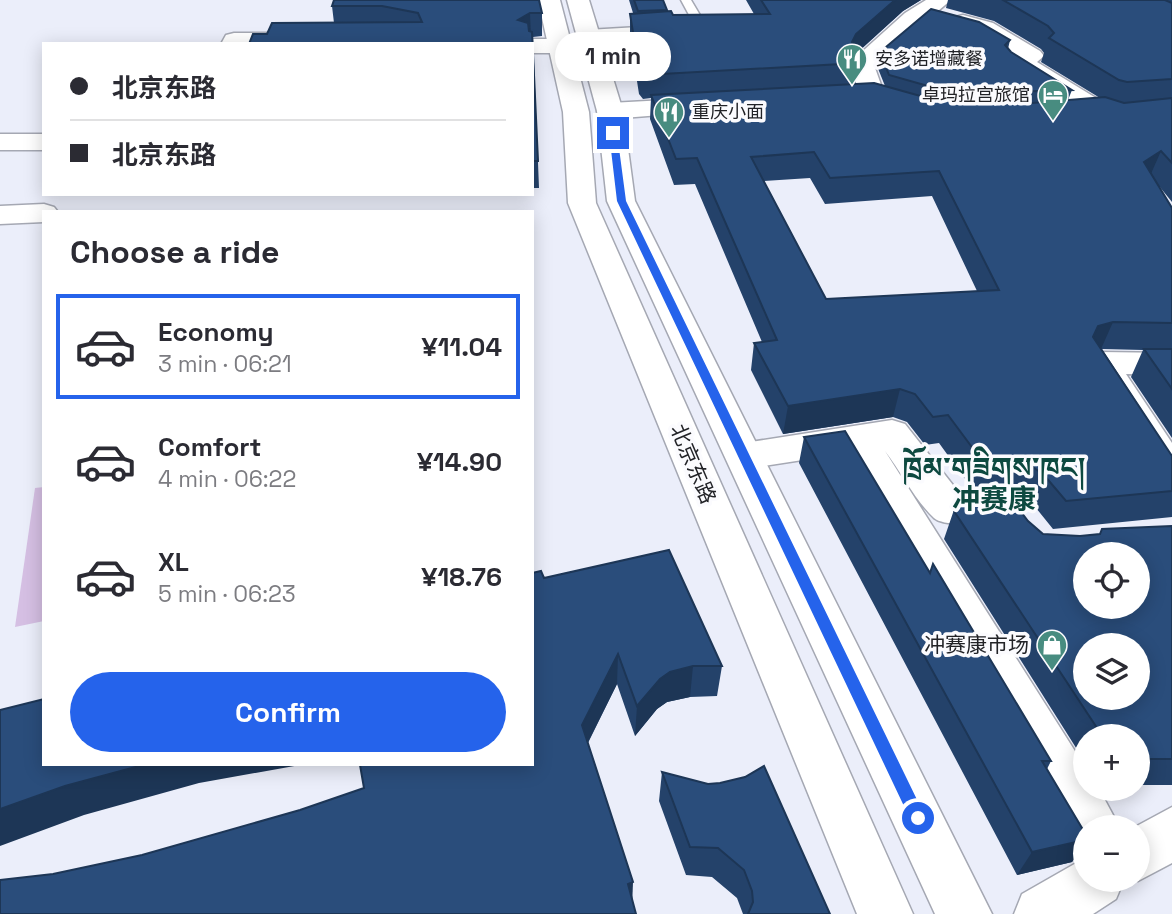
<!DOCTYPE html>
<html lang="en">
<head>
<meta charset="utf-8">
<style>
	body { margin:0; font-family:"Space Grotesk","Noto Sans SC","Noto Serif Tibetan",sans-serif; background:#f7f7f7; color:#2b2b33; height:100vh; display:flex; flex-direction:column; font-size:26px; white-space:nowrap }
	* { box-sizing:border-box; margin:0 }
	p { font-size:23px; color:#7c7c81 }
	.icon { flex:none; width:38px; height:38px; fill:none; stroke:currentColor; stroke-width:2; stroke-linecap:round; stroke-linejoin:round }
	.map { position:relative; flex:1; overflow:hidden }
	.drawer { position:absolute; left:42px; top:210px; width:492px; height:556px; display:flex; flex-direction:column; background:#fff; border-radius:0px; box-shadow:0 4px 18px #0003 }
	.drawer>* { flex:none }
	.guide { position:absolute; left:42px; top:42px; width:492px; height:154px; border-radius:0px; box-shadow:0 4px 18px #0003; display:grid; align-content:center; height:154px; padding:0 28px; background:#fff }
	.fabs { position:absolute; left:1073px; top:542px; display:grid; gap:14px }
	.fabs a { display:grid; place-items:center; width:77px; height:77px; border-radius:50%; background:#fff; box-shadow:0 4px 18px #0003; font-size:35px }
	.end { position:absolute; width:32px; height:32px; margin:-16px; border:9px solid #2563eb; background:#fff; box-shadow:0 0 0 4px #fff }
	.from { border-radius:50% }
	.bubble { position:absolute; height:49px; border-radius:24px; background:#fff; box-shadow:0 4px 18px #0003; font-size:23px; font-weight:600; line-height:49px; text-align:center }
	.guide b { display:flex; align-items:center; gap:24px; height:66px; font-size:26px }
	.guide b+b { border-top:2px solid #e1e1e2 }
	.guide i { width:18px; height:18px; background:#2b2b33 }
	ul { padding:0; list-style:none }
	li { display:flex; align-items:center; gap:21px; height:105px; margin:0 14px 10px; padding:0 14px; border:4px solid transparent; border-radius:0px }
	li div { flex:1 }
	li b { display:block; font-size:26px }
	li em { font-style:normal; font-weight:600 }
	li.active { border-color:#2563eb }
	li>.icon { width:63px; height:63px; stroke-width:1.5 }
	h2 { padding:0 28px; font-size:32px; line-height:84px }
	.primary-button { display:flex; gap:14px; margin-top:auto; padding:14px 28px }
	.primary-button a { flex:1; height:80px; border-radius:42px; background:#2563eb; color:#fff; font-size:28px; font-weight:600; line-height:80px; text-align:center }
	.map>svg:first-child { display:block }
	.green { fill:#d5bfe3 }
	.lines { fill:none; stroke-linecap:round; stroke-linejoin:round }
	.lane-casing { stroke:#a5a8b3; stroke-width:3 }
	.street-casing { stroke:#a5a8b3; stroke-width:3 }
	.secondary-casing { stroke:#a5a8b3; stroke-width:3 }
	.lane { fill:#fff; fill-rule:evenodd }
	.street { fill:#fff; fill-rule:evenodd }
	.secondary { fill:#fff; fill-rule:evenodd }
	.wall { fill:#24426a; fill-rule:evenodd }
	.shaded-wall { fill:#1d3656 }
	.building { fill:#2a4d7b; stroke:#1d3656; stroke-width:2; fill-rule:evenodd }
	.route { fill:#2563eb }
	.labels { text-anchor:middle; stroke-width:7; stroke-linejoin:round; paint-order:stroke }
	.far-poi-label { font-size:18px; fill:#222327; stroke:#fbfbfe; text-anchor:start }
	.street-label { font-size:21px; fill:#222327; stroke:#fbfbfe }
	.poi-label { font-size:21px; fill:#222327; stroke:#fbfbfe; text-anchor:end }
	.district-label { font-size:28px; font-weight:bold; fill:#0d4940; stroke:#fbfbfe }
</style>
</head>
<body>
<div class="map">
<svg width="1172" height="914" viewBox="0 0 1172 914">
	<rect width="100%" height="100%" fill="#ebeefa"/>
	<path class="green" d="M44,487V621L15,627L35,488Z"/>
	<g class="lines">
		<g class="lane-casing">
			<g id="lane">
				<path d="M681,0H691L707,27L705,29L686,30V26L694,24Z"/>
				<path d="M656,26L660,27V31L587,36L581,33L587,30Z"/>
			</g>
		</g>
		<g class="street-casing">
			<g id="street">
				<path d="M926,0H951L874,65L885,96L882,101L836,105L827,103L824,98L827,93L858,89L850,64L854,59L905,13Z"/>
				<path d="M963,15L993,23L1040,51L1044,56L1037,62L1109,106L1113,111L1109,116H1091L1008,64L1004,59L1011,53L977,33L955,27L952,22L955,17Z"/>
				<path d="M234,33H302L313,40L311,44H221L226,35Z"/>
				<path d="M532,39H560L571,46L560,53H532V44H522Z"/>
				<path d="M702,98L711,101L715,106L711,111L610,119L601,116L597,111L601,106L610,103Z"/>
				<rect x="0" y="134" width="44" height="16"/>
				<path d="M44,204L54,207L58,212H44V222L0,224V206Z"/>
				<path d="M1101,352L1172,353V375L1126,374L1172,443V487L1158,483L1084,363L1089,355Z"/>
				<path d="M892,420L905,424L960,494L1006,490L1020,495L1026,505L1020,515C1003,520 948,530 934,518C915,500 901,472 885,451L1085,767V789H1099L1120,828H1085V849L1075,846L848,453L744,469L730,465L725,456L730,447L744,443Z"/>
				<path d="M1172,807V863L1138,881L1136,880L1138,828H1133Z"/>
				<path d="M1085,858V880H1124L1116,899L1093,914H1014L1022,894Z"/>
			</g>
		</g>
		<g class="secondary-casing">
			<g id="secondary">
				<path d="M538,0H560L589,112L596,203L913,914H857L568,203L563,112Z"/>
				<path d="M567,0H589L623,111L635,201L992,914H935L607,201L597,111Z"/>
			</g>
		</g>
		<use href="#lane" class="lane"/>
		<use href="#street" class="street"/>
		<use href="#secondary" class="secondary"/>
	</g>
	<g class="wall">
		<path d="M334,0L542,13V36L533,37L539,188H532V44L267,34L334,23L332,6Z"/>
		<path d="M629,0H663L666,11L673,15L754,14L746,0H921L903,11L856,54L859,63L855,84L885,86L877,66L880,52L1010,40L1008,49L1011,52L1072,90L1068,100L1100,98L1041,62L1044,53L1041,49L994,21L946,8L948,0H1172V202L1159,186L1172,208V438L1131,377L1143,350L1102,349L1172,456V517L1053,529L1032,503L1016,491L973,490L939,443L925,445L907,422L893,417L783,434L751,370L754,343L762,342L695,184L674,185L650,119L651,98L643,99L639,94L630,36V14L633,13ZM810,178L825,204L932,196L977,291L826,299L764,181Z"/>
		<path d="M804,437L930,573L1051,761L1047,769L1085,833V843L1072,862L1017,875L799,463Z"/>
		<path d="M956,504L1028,521L1043,534L1080,536L1172,526V785H1138V737H1085V762L944,539Z"/>
		<path d="M544,578L722,666L717,696L690,697L667,702L657,709L635,736L617,684L588,743L633,882L53,874L142,855L300,810L364,788Z"/>
		<path d="M662,772L830,914H743L737,898L712,877L686,875L659,801Z"/>
	</g>
	<g class="shaded-wall">
		<path d="M895,0H921L903,11L852,57L848,65L852,42L856,34Z"/>
		<path d="M530,13L531,37L518,20Z"/>
		<path d="M1161,151L1150,176L1144,162Z"/>
		<path d="M1113,322L1101,349L1087,354L1098,326Z"/>
		<path d="M900,389L893,417L783,434L788,406Z"/>
		<path d="M618,654L617,684L582,754V725Z"/>
		<path d="M693,666L690,697L667,702L657,709L635,736L637,706L660,679L670,672Z"/>
		<path d="M143,765H300L199,783L84,815L0,846V809L65,786Z"/>
		<path d="M1085,840V843L1072,862L1017,875L1032,852Z"/>
		<path d="M633,882L632,909L628,884Z"/>
	</g>
	<g class="building">
		<path d="M334,0H539L542,13H530L518,20L528,23L529,31L532,32L538,161H532V44H249L253,34H267L272,23L422,22L418,13L382,6H332Z"/>
		<path d="M634,0H663L667,10L638,11Z"/>
		<path d="M761,0H895L856,34L852,42L859,63L644,75L639,70L630,14L671,11L673,15L770,14Z"/>
		<path d="M1003,0H1165L1172,3V79L1127,82L1119,80L1049,38L1054,33L1048,26Z"/>
		<path d="M931,9L979,22L1010,40L1005,45L1011,52L1072,90L982,93L935,88L889,75L880,52Z"/>
		<path d="M874,83L924,97L962,103L1020,104L1105,97L1124,103L1172,98V163L1161,151L1144,162L1172,208V323L1113,322L1098,326L1093,337L1172,456V491L1066,501L1044,475L1027,463L983,462L948,415L933,417L915,394L900,389L788,406L754,343L777,340L697,158L676,159L651,95ZM814,152L830,178L939,171L999,290L826,299L751,157Z"/>
		<path d="M1144,349H1172V389Z"/>
		<path d="M845,431L930,573L933,564L1051,761H1042L1085,833V840L1032,852L804,437Z"/>
		<path d="M1008,495L1028,521L1043,534L1080,536L1100,534L1102,529L1172,526V759H1138V737H1103L954,511L956,504ZM1085,555H1138V607H1085ZM1085,646H1138V698H1085Z"/>
		<path d="M669,550L722,666H693L670,672L660,679L637,706L618,654L582,725L633,882L628,884L636,914H0V880L53,874L142,855L300,810L364,788L360,765H532V573L541,571L544,578Z"/>
		<path d="M44,699V765H143L65,786L0,809V710Z"/>
		<path d="M764,766L830,914H748L753,902L752,891L744,870L718,848L690,847L662,772L708,784L720,783L745,777Z"/>
	</g>
	<path class="route" d="M613,131L617,133L626,201L923,812V823H912L617,201L609,133Z"/>
	<defs>
		<g id="restaurant-pin" transform="scale(1.575)"><path d="M0 17L-7.5 6A9.5 9.5 0 1 1 7.5 6Z" fill="#488c80" stroke="#fbfbfe"/><path d="M-5-6h1v4h1v-4h1v4h1v-4h1v5L-1.5 .5V6h-2V.5L-5-1ZM5-6V6H3V1.5H1.5Q1.5-4 5-6Z" fill="#fff"/></g>
		<g id="hotel-pin" transform="scale(1.575)"><path d="M0 17L-7.5 6A9.5 9.5 0 1 1 7.5 6Z" fill="#488c80" stroke="#fbfbfe"/><path d="M-6-4.5h1.5V1H6V5H4.5V3h-9V5H-6ZM-4 0a1.8 1.8 0 1 1 3.6 0ZM.5 0V-2.5h3Q6-2.5 6 0Z" fill="#fff"/></g>
		<g id="shop-pin" transform="scale(1.575)"><path d="M0 17L-7.5 6A9.5 9.5 0 1 1 7.5 6Z" fill="#488c80" stroke="#fbfbfe"/><path d="M-5-2.5h2.3a2.7 3.5 0 0 1 5.4 0H5L5.5 6h-11ZM-1.5-2.5h3a1.5 2.3 0 0 0-3 0Z" fill="#fff"/></g>
	</defs>
	<g fill-rule="evenodd">
		<use href="#restaurant-pin" x="852" y="59"/>
		<use href="#hotel-pin" x="1053" y="95"/>
		<use href="#restaurant-pin" x="669" y="112"/>
		<use href="#shop-pin" x="1052" y="645"/>
	</g>
	<g class="labels">
		<g class="far-poi-label">
			<text x="875" y="65">安多诺增藏餐</text>
			<text x="1030" y="101" text-anchor="end">卓玛拉宫旅馆</text>
			<text x="692" y="118">重庆小面</text>
		</g>
		<g class="street-label">
			<text transform="translate(693 464) rotate(67)" y="7">北京东路</text>
		</g>
		<g class="poi-label">
			<text x="1029" y="652">冲赛康市场</text>
		</g>
		<g class="district-label">
			<text x="994" y="477">ཁྲོམ་གཟིགས་ཁང།<tspan x="994" dy="32">冲赛康</tspan></text>
		</g>
	</g>
</svg>
<div class="fabs">
<a><svg class="icon" aria-label="locate" viewBox="0 0 24 24"><circle cx="12" cy="12" r="6"/><path d="M12 2v4M12 18v4M2 12h4M18 12h4"/></svg></a>
<a><svg class="icon" aria-label="layers" viewBox="0 0 24 24"><path d="M12 4l9 5-9 5-9-5zM3 14l9 5 9-5"/></svg></a>
<a>+</a>
<a>−</a>
</div>
<i class="end from" style="left:918px;top:818px"></i>
<i class="end" style="left:613px;top:133px"></i>
<div class="bubble" style="left:555px;top:32px;width:116px">1 min</div>
<div class="guide">
<b><i class="from"></i>北京东路</b>
<b><i></i>北京东路</b>
</div>
<section class="drawer">
<h2>Choose a ride</h2>
<ul>
<li class="active"><svg class="icon" aria-label="car" viewBox="0 0 24 24"><path d="M5 17H2v-5l4-1 3-4h7l3 4 3 1v5h-3M9 17h6M6 11h13"/><circle cx="7" cy="17" r="2"/><circle cx="17" cy="17" r="2"/></svg><div><b>Economy</b><p>3 min · 06:21</p></div><em>¥11.04</em></li>
<li><svg class="icon" aria-label="car" viewBox="0 0 24 24"><path d="M5 17H2v-5l4-1 3-4h7l3 4 3 1v5h-3M9 17h6M6 11h13"/><circle cx="7" cy="17" r="2"/><circle cx="17" cy="17" r="2"/></svg><div><b>Comfort</b><p>4 min · 06:22</p></div><em>¥14.90</em></li>
<li><svg class="icon" aria-label="car" viewBox="0 0 24 24"><path d="M5 17H2v-5l4-1 3-4h7l3 4 3 1v5h-3M9 17h6M6 11h13"/><circle cx="7" cy="17" r="2"/><circle cx="17" cy="17" r="2"/></svg><div><b>XL</b><p>5 min · 06:23</p></div><em>¥18.76</em></li>
</ul>
<div class="primary-button"><a>Confirm</a></div>
</section>
</div>
</body>
</html>
